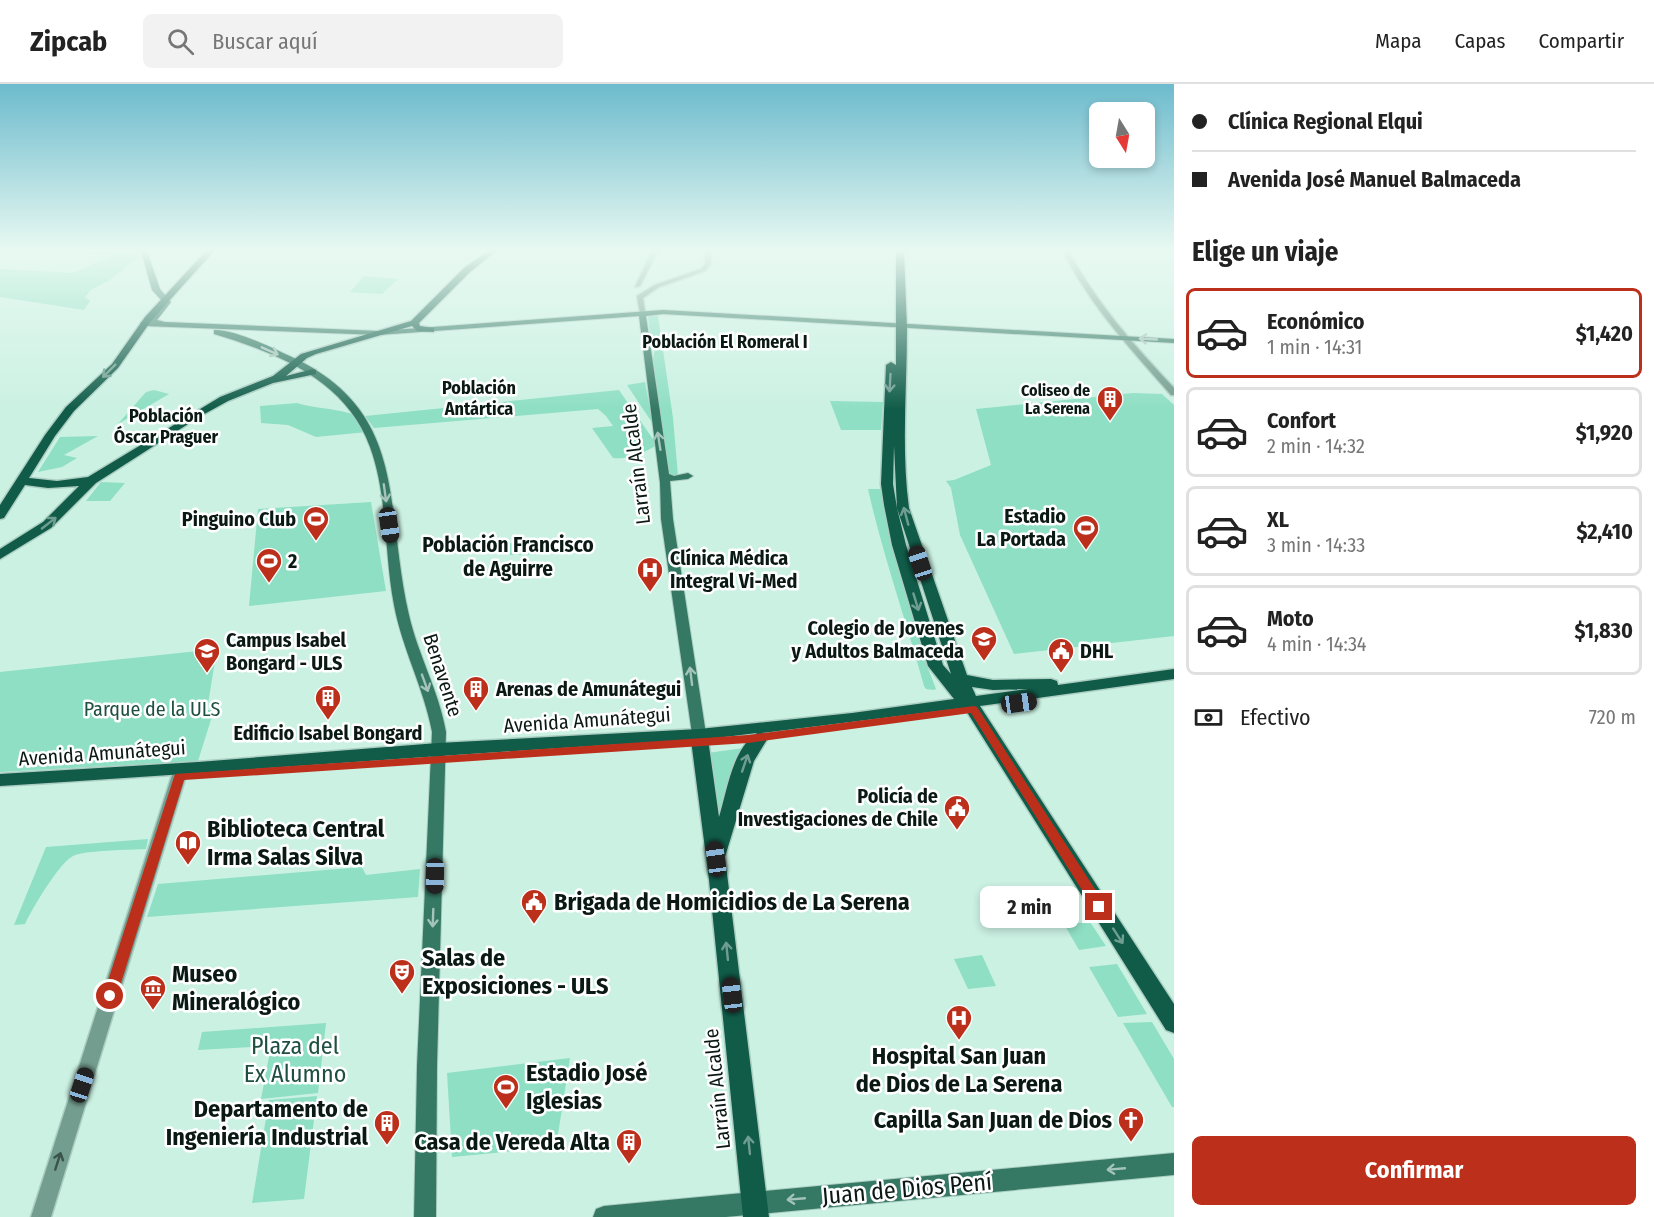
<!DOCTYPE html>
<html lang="es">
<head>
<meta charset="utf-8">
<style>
	body { margin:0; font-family:"Fira Sans Condensed",sans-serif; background:#f2f2f2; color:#222; height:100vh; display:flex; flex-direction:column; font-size:22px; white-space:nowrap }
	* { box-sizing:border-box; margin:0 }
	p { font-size:20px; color:#767676 }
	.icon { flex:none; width:33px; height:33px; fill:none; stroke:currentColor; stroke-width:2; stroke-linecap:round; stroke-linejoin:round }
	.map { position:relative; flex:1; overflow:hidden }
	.panel { display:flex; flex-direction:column; background:#fff; width:480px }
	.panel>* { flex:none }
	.hud { display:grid; align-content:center; height:132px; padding:0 18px; background:#fff }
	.needle { width:39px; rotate:169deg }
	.fabs { position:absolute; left:1089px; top:18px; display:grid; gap:12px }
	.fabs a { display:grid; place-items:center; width:66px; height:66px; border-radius:9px; background:#fff; box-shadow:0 3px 9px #0003; font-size:30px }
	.end { position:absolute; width:27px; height:27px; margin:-14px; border:8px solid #bc301b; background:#fff; box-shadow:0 0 0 3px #fff }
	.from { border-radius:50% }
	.bubble { position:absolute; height:42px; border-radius:9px; background:#fff; box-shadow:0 3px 9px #0003; font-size:20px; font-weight:700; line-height:42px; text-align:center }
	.car { position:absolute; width:18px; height:36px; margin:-18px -9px; border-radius:8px; box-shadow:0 0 4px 2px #0007; background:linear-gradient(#222 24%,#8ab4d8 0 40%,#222 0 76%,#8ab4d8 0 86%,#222 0) }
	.hud b { display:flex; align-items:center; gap:21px; height:57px; font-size:22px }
	.hud b+b { border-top:2px solid #e0e0e0 }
	.hud i { width:15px; height:15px; background:#222 }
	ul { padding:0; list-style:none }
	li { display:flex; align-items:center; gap:18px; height:90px; margin:0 12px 9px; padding:0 6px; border:3px solid #e0e0e0; border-radius:9px }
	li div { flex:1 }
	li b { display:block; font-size:22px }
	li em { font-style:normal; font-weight:700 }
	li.selected { border-color:#bc301b }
	li>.icon { width:54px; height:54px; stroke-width:1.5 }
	h2 { padding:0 18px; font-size:27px; line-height:72px }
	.pay { display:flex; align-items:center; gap:15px; height:66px; padding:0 18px; font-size:22px }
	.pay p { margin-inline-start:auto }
	.primary-button { display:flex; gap:12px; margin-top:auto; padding:12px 18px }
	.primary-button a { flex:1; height:69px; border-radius:9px; background:#bc301b; color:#fff; font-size:24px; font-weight:700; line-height:69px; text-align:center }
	header { display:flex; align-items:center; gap:36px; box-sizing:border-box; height:84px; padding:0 30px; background:#fff; border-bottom:2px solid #e0e0e0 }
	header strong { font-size:28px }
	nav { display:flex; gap:33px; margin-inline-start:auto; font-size:21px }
	.search { width:420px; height:54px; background:#f2f2f2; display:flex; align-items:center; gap:15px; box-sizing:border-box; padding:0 21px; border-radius:9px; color:#767676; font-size:22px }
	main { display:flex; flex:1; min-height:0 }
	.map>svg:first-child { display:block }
	.green { fill:#8fdfc4 }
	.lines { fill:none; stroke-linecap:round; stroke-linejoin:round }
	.tertiary-casing { stroke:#accec2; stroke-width:3 }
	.secondary-casing { stroke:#accec2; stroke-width:2 }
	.primary-casing { stroke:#accec2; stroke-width:3 }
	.tertiary { fill:#739d8f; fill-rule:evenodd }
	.secondary { fill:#357965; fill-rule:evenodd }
	.primary { fill:#115c49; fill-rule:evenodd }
	.oneway { stroke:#a4c3ba }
	.oneway2 { stroke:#709d92 }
	.oneway3 { stroke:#3a544c }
	.route { fill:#bc301b }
	.labels { text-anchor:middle; stroke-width:5; stroke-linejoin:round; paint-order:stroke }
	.far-poi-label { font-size:16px; font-weight:bold; fill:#0b1915; stroke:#fff; text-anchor:end }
	.far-neighbourhood-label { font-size:18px; font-weight:bold; fill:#0b1915; stroke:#fff }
	.street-label { font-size:20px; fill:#0b1915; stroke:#fff }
	.poi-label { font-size:20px; font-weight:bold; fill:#0b1915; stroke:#fff; text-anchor:start }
	.park-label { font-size:20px; fill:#1f4f41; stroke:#fff }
	.neighbourhood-label { font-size:21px; font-weight:bold; fill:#0b1915; stroke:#fff }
	.near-poi-label { font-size:24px; font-weight:bold; fill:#0b1915; stroke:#fff; text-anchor:start }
	.near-park-label { font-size:24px; fill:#1f4f41; stroke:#fff }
	.near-street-label { font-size:24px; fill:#0b1915; stroke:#fff }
</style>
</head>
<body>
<header>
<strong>Zipcab</strong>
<div class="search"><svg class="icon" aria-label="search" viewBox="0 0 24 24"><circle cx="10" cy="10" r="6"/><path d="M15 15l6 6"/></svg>Buscar aquí</div>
<nav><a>Mapa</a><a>Capas</a><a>Compartir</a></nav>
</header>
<main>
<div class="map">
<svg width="1174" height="1133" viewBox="0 0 1174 1133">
	<rect width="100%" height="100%" fill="#cbf1e3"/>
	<g class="green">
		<path d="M87,167H138L140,172L110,196L91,206L85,213L90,217L84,226L0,213V185L73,189L114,171L82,169Z"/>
		<path d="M364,192L398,195L382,210L350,208Z"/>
		<path d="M648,232H658L673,334L678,392H669L653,275L656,260L650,252Z"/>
		<path d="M709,253L755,256L756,262L709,263L705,261L703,254Z"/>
		<path d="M645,298L653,340L627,301Z"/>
		<path d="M154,306L169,310L118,340L146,308Z"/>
		<path d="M619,306L657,361C644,369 628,376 613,374L592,344L613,342L606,332L598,325L374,344L365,332Z"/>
		<path d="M1133,309L1162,310L1174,321V552L1014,570L960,451L951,404L946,397L954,396L991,381L976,325Z"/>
		<path d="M830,317L883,318L881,346H841Z"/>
		<path d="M297,319C317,325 338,324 358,332L367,348L316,353L288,341L261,339L260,322Z"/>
		<path d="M98,352L64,371L77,374L62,383L38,388L60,353Z"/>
		<path d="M101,398L125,399L110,417H86Z"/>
		<path d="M868,405H883L924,574L936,605L934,606L926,605L924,602C906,536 883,472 868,405Z"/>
		<path d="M371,418L386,507L249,522L258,425Z"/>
		<path d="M509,459L533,461L542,470L510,471Z"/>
		<path d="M217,565L207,626H214L198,677L0,688V588Z"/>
		<path d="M759,662L718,758L707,669Z"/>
		<path d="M148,755L146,765C131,766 84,766 73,772C59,779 32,825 25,840L14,841L46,763Z"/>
		<path d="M362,783L366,791L420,785L418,813L147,833L158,800Z"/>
		<path d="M1090,838L1106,862L1079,866L1064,840Z"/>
		<path d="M982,871L996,902L968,905L954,875Z"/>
		<path d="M1117,880L1147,930L1118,933L1089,883Z"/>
		<path d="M1152,938L1174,975V1023H1172L1123,939Z"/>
		<path d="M326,939L318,1009L261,1015L271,962L198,966L202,948Z"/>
		<path d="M570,974L556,1063L452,1073L447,989Z"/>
		<path d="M317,1012L304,1115L252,1119L269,1016Z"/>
	</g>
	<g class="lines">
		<g class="tertiary-casing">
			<g id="tertiary">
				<path d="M652,167H658L640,202L635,203Z"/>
				<path d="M705,167H711V180L705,187L659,203L643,214L645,228L640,229L637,212L655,201L701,185L705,180Z"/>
				<path d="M1063,167H1069C1096,219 1134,261 1174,304V311H1171C1131,265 1090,222 1063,167Z"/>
				<path d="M181,680L186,682L188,685L51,1133H31L174,685L176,682Z"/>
			</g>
		</g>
		<g class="secondary-casing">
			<g id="secondary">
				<path d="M141,167H147L160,205L171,218L157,236L165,238L379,247L663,226L1174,255V259L663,230L646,232L669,390L674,392L688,389L693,392L688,395L670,397L673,435L706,650L704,653H694L692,650L661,435L660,399L639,232L379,251L144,242L140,240L141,238H149L163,218L152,206Z"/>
				<path d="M214,246C232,245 266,261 283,269C411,324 383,419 409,531C418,571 439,607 446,648L437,982L436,1133H414L417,982L432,648C424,604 402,565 394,521C384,470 388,412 370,363C346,296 277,269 214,250Z"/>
				<path d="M1174,1069V1091L726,1133H593L596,1125L604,1122Z"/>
			</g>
		</g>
		<g class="primary-casing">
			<g id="primary">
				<path d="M206,167H214L151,237L118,284L74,327L55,352L29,394L57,397L88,393L220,313L273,292L301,270L411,237L464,184L488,167H496L470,188L419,239L420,242L434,244V248L417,247L412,242L316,270L307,274L286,292L313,285L316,286V290L273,299L228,317L199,333L96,399L51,444L0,475V465L43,438L79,402L48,404L25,401L4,434L0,435V421L45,351L66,323L112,280L145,233Z"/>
				<path d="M896,167H904C905,193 906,219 907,245C907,305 901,364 909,424L967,591L993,596L1051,595L1057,597L1058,601L1174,585V595L980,622L1174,920V949L1166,946L965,625L963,624L762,649L768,654L754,677L725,773L769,1133H743L709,796L691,656C461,669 231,688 0,702V690L198,678L438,659L699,645L852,629L954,615L928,582L892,461L884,421L881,400L886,281L891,278L896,281ZM894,362L897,424L893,400ZM897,424L951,590L943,581L906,461ZM972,603L993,606L1028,605L976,612ZM757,649C732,665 727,708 719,733L708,655Z"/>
			</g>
		</g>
		<use href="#tertiary" class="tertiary"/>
		<use href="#secondary" class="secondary"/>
		<use href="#primary" class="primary"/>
	</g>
	<defs><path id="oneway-shaft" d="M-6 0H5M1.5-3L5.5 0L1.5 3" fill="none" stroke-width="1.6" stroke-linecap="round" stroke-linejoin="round" transform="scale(1.5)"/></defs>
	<g class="oneway">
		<use href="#oneway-shaft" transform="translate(1148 255) rotate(-177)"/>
		<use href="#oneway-shaft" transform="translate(270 267) rotate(24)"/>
		<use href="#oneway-shaft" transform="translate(659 357) rotate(-99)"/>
		<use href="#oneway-shaft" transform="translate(385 409) rotate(82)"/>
		<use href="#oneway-shaft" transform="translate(691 592) rotate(-97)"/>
		<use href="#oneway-shaft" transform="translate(425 599) rotate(70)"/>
		<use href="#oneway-shaft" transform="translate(433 834) rotate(92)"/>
		<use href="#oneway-shaft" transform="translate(1116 1085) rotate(175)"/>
		<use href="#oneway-shaft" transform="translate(796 1115) rotate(175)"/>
	</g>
	<g class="oneway2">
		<use href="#oneway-shaft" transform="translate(109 287) rotate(135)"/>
		<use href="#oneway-shaft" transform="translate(890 299) rotate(93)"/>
		<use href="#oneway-shaft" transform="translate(906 432) rotate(-105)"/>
		<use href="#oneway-shaft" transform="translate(49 439) rotate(-38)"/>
		<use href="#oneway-shaft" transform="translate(916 518) rotate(73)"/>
		<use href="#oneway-shaft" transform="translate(745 679) rotate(-71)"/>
		<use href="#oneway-shaft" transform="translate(1118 852) rotate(57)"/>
		<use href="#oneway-shaft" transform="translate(727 867) rotate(-96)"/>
		<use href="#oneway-shaft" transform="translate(749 1061) rotate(-96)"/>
	</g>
	<use class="oneway3" href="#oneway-shaft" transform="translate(58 1077) rotate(-72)"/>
	<linearGradient id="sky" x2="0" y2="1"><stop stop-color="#6dbbcd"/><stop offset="0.51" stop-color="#e8f9f2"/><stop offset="1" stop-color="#e8f9f2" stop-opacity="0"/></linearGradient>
	<rect width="1174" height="325" fill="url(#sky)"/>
	<path class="route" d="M974,622L977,623L1104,819L1106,823L1104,827H1095L971,629L748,659L184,696L117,912L115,916H105L103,912L175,690L748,651Z"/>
	<defs>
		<g id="building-pin" transform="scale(1.35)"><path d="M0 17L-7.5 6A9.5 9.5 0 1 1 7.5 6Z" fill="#bc301b" stroke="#fff"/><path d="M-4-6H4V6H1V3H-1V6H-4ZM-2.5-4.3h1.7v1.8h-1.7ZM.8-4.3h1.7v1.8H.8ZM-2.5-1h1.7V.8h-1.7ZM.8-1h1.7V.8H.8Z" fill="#fff"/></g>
		<g id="stadium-pin" transform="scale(1.35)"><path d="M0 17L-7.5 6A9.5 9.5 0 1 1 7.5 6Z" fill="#bc301b" stroke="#fff"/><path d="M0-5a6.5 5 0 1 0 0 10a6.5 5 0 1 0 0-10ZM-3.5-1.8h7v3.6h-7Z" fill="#fff"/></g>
		<g id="hospital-pin" transform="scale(1.35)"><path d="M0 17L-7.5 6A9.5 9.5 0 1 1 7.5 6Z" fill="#bc301b" stroke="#fff"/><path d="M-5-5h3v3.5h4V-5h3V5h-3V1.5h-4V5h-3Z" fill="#fff"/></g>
		<g id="school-pin" transform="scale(1.35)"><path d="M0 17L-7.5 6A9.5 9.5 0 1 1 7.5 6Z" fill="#bc301b" stroke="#fff"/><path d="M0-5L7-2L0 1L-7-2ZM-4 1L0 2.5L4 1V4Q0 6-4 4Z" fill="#fff"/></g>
		<g id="university-pin" transform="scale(1.35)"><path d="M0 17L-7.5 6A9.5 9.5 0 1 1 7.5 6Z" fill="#bc301b" stroke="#fff"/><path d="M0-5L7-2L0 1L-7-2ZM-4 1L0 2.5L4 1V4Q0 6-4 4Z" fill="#fff"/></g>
		<g id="civic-pin" transform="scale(1.35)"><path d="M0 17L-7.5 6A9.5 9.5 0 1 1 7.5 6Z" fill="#bc301b" stroke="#fff"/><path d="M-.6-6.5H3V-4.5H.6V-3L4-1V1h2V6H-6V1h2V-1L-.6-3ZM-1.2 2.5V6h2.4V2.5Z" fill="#fff"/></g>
		<g id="library-pin" transform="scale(1.35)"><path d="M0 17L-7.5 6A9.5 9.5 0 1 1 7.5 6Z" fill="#bc301b" stroke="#fff"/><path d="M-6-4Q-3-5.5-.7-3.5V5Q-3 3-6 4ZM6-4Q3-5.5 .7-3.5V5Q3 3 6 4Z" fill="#fff"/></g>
		<g id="theatre-pin" transform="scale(1.35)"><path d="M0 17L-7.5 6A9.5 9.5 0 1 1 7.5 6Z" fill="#bc301b" stroke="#fff"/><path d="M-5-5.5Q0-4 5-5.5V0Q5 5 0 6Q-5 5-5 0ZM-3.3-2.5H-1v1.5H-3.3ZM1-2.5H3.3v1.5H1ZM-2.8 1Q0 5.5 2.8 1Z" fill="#fff"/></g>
		<g id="museum-pin" transform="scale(1.35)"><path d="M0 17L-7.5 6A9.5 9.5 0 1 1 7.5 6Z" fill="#bc301b" stroke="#fff"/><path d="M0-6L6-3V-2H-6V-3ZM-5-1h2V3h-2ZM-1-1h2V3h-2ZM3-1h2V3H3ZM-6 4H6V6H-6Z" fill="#fff"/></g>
		<g id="church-pin" transform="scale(1.35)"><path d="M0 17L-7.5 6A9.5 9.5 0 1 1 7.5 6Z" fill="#bc301b" stroke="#fff"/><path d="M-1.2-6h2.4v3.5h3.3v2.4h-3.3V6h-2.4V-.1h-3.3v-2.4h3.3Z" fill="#fff"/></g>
	</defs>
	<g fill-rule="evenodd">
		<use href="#building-pin" x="1110" y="315"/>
		<use href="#stadium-pin" x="316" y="435"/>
		<use href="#stadium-pin" x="1086" y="444"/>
		<use href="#stadium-pin" x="269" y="477"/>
		<use href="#hospital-pin" x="650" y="486"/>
		<use href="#school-pin" x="984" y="555"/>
		<use href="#university-pin" x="207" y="567"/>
		<use href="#civic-pin" x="1061" y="567"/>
		<use href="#building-pin" x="476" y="605"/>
		<use href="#building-pin" x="328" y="614"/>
		<use href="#civic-pin" x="957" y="724"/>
		<use href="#library-pin" x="188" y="759"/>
		<use href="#civic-pin" x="534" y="818"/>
		<use href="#theatre-pin" x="402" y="888"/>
		<use href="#museum-pin" x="153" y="904"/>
		<use href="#hospital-pin" x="959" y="934"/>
		<use href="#stadium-pin" x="506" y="1003"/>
		<use href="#church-pin" x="1131" y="1036"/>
		<use href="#building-pin" x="387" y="1039"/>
		<use href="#building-pin" x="629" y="1058"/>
	</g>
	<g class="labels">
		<g class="far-poi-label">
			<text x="1090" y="312">Coliseo de<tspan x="1090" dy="18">La Serena</tspan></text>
		</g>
		<g class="far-neighbourhood-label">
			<text x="725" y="264">Población El Romeral I</text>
			<text x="479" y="310">Población<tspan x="479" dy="21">Antártica</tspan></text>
			<text x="166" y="338">Población<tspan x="166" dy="21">Óscar Praguer</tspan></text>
		</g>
		<g class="street-label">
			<text transform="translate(636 380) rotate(-97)" y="7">Larraín Alcalde</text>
			<text transform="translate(443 591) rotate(72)" y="7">Benavente</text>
			<text transform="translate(587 636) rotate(-4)" y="7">Avenida Amunátegui</text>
			<text transform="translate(102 669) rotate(-4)" y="7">Avenida Amunátegui</text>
			<text transform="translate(717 1005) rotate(-96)" y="7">Larraín Alcalde</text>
		</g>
		<g class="poi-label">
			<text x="1066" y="439" text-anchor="end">Estadio<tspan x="1066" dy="23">La Portada</tspan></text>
			<text x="296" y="442" text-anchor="end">Pinguino Club</text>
			<text x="670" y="481">Clínica Médica<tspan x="670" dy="23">Integral Vi-Med</tspan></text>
			<text x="288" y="484">2</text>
			<text x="964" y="551" text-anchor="end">Colegio de Jovenes<tspan x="964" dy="23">y Adultos Balmaceda</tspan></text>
			<text x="226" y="563">Campus Isabel<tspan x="226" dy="23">Bongard - ULS</tspan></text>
			<text x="1080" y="574">DHL</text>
			<text x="496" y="612">Arenas de Amunátegui</text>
			<text x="328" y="656" text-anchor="middle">Edificio Isabel Bongard</text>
			<text x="938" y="719" text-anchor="end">Policía de<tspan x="938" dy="23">Investigaciones de Chile</tspan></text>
		</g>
		<g class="park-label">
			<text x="152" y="632">Parque de la ULS</text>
		</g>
		<g class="neighbourhood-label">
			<text x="508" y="468">Población Francisco<tspan x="508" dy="24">de Aguirre</tspan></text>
		</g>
		<g class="near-poi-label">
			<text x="207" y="753">Biblioteca Central<tspan x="207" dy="28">Irma Salas Silva</tspan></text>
			<text x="554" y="826">Brigada de Homicidios de La Serena</text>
			<text x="422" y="882">Salas de<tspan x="422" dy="28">Exposiciones - ULS</tspan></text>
			<text x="172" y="898">Museo<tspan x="172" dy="28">Mineralógico</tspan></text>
			<text x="959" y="980" text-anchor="middle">Hospital San Juan<tspan x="959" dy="28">de Dios de La Serena</tspan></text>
			<text x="526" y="997">Estadio José<tspan x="526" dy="28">Iglesias</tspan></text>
			<text x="368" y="1033" text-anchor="end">Departamento de<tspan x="368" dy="28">Ingeniería Industrial</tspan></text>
			<text x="1112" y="1044" text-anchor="end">Capilla San Juan de Dios</text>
			<text x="610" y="1066" text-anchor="end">Casa de Vereda Alta</text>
		</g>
		<g class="near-park-label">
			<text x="295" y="970">Plaza del<tspan x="295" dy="28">Ex Alumno</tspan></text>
		</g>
		<g class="near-street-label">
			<text transform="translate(907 1105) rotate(-5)" y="8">Juan de Dios Pení</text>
		</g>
	</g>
</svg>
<div class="fabs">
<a><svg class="needle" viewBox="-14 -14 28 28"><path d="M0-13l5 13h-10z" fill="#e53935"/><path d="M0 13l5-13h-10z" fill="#767676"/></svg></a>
</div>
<i class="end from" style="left:110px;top:912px"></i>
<i class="end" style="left:1099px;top:823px"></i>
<div class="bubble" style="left:980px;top:802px;width:99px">2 min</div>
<i class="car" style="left:389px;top:441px;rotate:172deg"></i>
<i class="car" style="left:920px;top:479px;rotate:342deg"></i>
<i class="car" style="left:1019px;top:619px;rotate:82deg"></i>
<i class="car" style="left:716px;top:775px;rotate:352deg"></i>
<i class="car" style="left:435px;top:792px;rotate:181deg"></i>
<i class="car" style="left:732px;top:911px;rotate:353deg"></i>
<i class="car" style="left:82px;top:1001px;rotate:18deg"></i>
</div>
<section class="panel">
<div class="hud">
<b><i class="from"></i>Clínica Regional Elqui</b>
<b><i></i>Avenida José Manuel Balmaceda</b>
</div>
<h2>Elige un viaje</h2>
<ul>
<li class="selected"><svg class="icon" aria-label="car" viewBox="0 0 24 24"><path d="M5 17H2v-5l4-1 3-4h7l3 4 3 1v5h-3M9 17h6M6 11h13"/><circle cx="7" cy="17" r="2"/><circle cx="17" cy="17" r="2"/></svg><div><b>Económico</b><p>1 min · 14:31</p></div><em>$1,420</em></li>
<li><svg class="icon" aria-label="car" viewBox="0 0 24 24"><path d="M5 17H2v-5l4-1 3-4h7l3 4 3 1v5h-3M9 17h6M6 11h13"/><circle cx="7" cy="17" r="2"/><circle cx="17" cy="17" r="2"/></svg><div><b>Confort</b><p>2 min · 14:32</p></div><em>$1,920</em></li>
<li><svg class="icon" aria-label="car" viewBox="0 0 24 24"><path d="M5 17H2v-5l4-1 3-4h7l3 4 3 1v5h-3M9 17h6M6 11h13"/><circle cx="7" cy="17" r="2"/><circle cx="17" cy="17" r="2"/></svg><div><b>XL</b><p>3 min · 14:33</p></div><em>$2,410</em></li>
<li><svg class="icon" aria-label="car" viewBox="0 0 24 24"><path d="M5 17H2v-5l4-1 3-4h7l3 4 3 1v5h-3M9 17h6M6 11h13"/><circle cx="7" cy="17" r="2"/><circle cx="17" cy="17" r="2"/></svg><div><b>Moto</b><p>4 min · 14:34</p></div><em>$1,830</em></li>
</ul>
<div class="pay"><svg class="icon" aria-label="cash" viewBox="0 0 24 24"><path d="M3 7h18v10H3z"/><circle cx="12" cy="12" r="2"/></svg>Efectivo<p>720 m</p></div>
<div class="primary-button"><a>Confirmar</a></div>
</section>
</main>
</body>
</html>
